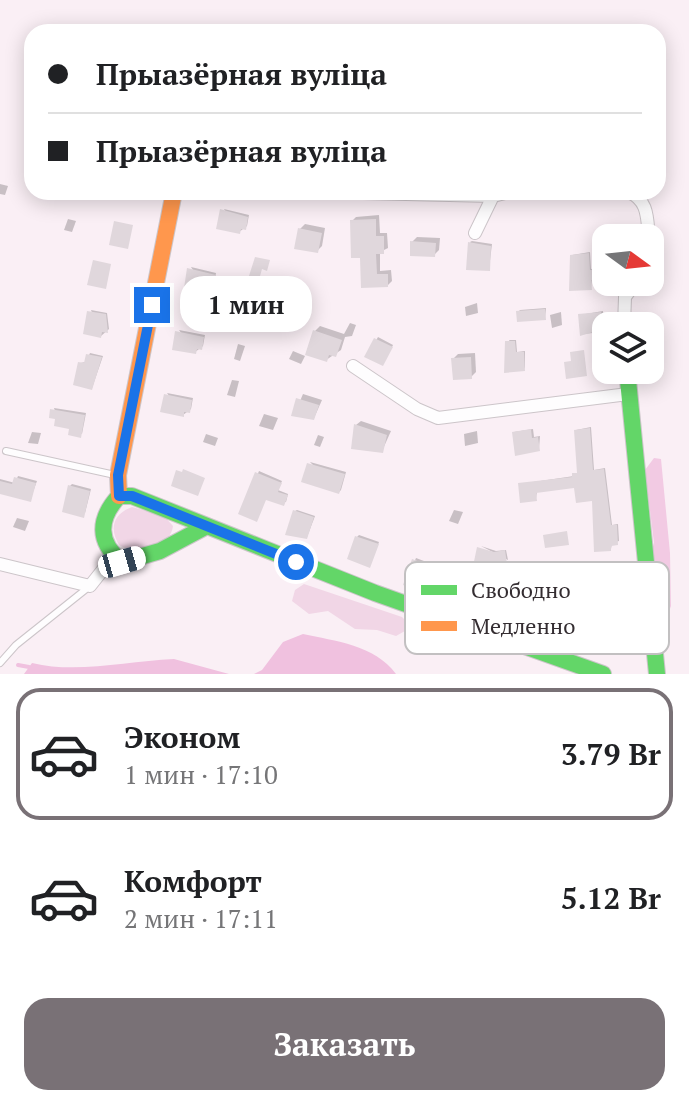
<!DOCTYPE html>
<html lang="ru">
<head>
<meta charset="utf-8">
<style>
	body { margin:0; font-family:"PT Serif",serif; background:#f6f6f6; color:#202124; height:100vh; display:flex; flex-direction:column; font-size:30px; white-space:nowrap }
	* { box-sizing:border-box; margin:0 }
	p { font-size:26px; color:#757577 }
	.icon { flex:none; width:44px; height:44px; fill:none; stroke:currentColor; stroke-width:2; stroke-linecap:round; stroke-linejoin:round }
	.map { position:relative; height:674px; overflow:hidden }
	.panel { display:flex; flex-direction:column; background:#fff; flex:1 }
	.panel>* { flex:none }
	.hud { position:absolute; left:24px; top:24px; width:642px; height:176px; border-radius:24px; box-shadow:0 4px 20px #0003; display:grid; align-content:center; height:176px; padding:0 24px; background:#fff }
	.needle { width:52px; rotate:105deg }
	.buttons { position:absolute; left:592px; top:224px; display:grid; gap:16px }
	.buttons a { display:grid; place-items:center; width:72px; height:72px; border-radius:16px; background:#fff; box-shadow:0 4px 20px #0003; font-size:40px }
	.end { position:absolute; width:36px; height:36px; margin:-18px; border:10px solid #1a73e8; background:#fff; box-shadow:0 0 0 4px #fff }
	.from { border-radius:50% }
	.bubble { position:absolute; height:56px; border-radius:24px; background:#fff; box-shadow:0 4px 20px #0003; font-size:26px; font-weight:600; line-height:56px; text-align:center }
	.car { position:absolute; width:24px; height:48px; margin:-24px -12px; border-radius:10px; box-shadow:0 0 6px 2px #0007; background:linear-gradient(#fff 24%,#345 0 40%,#fff 0 76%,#345 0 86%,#fff 0) }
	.hud b { display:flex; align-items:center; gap:28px; height:76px; font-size:30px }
	.hud b+b { border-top:2px solid #e0e0e0 }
	.hud i { width:20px; height:20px; background:#202124 }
	ul { padding:14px 0 0; list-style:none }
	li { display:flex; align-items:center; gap:24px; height:132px; margin:0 16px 12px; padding:0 8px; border:4px solid transparent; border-radius:24px }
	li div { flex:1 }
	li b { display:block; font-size:30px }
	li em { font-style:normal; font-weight:600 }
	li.on { border-color:#797176 }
	li>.icon { width:72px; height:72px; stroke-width:1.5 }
	.cta { display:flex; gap:16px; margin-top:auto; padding:16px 24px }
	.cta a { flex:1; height:92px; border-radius:24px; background:#797176; color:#fff; font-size:32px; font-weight:600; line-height:92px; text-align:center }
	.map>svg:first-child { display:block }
	.green { fill:#f1d6e6 }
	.forest { fill:#f2cae3 }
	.water { fill:#f0c1df }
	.shadow { fill:#0003 }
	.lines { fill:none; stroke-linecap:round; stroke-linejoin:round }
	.stream { stroke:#f0c1df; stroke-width:4 }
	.building { fill:#e0d7dc }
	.lane-casing { stroke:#ccc5c9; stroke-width:8 }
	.street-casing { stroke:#ccc5c9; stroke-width:14 }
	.fast-casing { stroke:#ccc5c9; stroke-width:18 }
	.slow-casing { stroke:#ccc5c9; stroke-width:18 }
	.lane { stroke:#fefdfe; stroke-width:6 }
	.street { stroke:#fefdfe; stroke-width:12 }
	.fast { stroke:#63d668; stroke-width:16 }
	.slow { stroke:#ff974d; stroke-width:16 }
	.route { stroke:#1a73e8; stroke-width:10 }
	.key { fill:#fff; stroke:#c2c0c1; stroke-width:2 }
	.key-label { font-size:22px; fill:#342d31 }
</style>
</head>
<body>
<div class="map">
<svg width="689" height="674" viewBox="0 0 689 674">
	<rect width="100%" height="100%" fill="#faeff5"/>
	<g class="green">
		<path d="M132,507L164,516L173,526C170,549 137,556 119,545C109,528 113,514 132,507Z"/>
		<path d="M304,584L402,617L412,627L396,636L377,630L355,629L328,611L309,614L292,601L295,590Z"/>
	</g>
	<path class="forest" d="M654,458L661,459L670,553L671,606L668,614L662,615L648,563L654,543L645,470Z"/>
	<g class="water">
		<path d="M303,634C335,641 375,645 396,674H254L262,670L283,642Z"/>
		<path d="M174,659L229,674H24L32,663C77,674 127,661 174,659Z"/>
	</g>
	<g class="shadow">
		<path d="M0,184L8,186L5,195L0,194Z"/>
		<path d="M224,209L249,215L247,226L239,232Z"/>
		<path d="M379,215L380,233H387L388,248L380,252V271L391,270L392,281L388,285L363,286L362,256L352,221L356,217Z"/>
		<path d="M68,219L76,221L72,232L64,230Z"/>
		<path d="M305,224L325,228L322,246L317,251L300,229Z"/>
		<path d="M417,237L440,238L439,250L434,255L412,242Z"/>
		<path d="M472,241L492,244L489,269L470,242Z"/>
		<path d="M590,252L591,269L598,268L599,276L592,278L591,288L572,255Z"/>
		<path d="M191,267L216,273L214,284L206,290Z"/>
		<path d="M477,303L478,313L466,316L465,307Z"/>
		<path d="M546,308L545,318L518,312L520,310Z"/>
		<path d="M91,310L107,313L109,329L101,336Z"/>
		<path d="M603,311L604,325L593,333L582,334L580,315Z"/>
		<path d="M561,312L562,325L552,328L550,315Z"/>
		<path d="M350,323L356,325L352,336L345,337L341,350L326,360L315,331L320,326L344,334Z"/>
		<path d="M179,330L205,335L203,346L195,352Z"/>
		<path d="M378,337L393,345L384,362L367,356Z"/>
		<path d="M509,340H516L517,352L525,351V369Z"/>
		<path d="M238,344L245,346L240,361L234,359Z"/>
		<path d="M293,351L305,356L301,364L289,359Z"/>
		<path d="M90,353L103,356L92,388L80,363L86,362Z"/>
		<path d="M475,353L476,372L471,377L453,359L458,354Z"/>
		<path d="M232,380L239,381L235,397L227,395Z"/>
		<path d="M167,393L193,398L191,409L183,415Z"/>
		<path d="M303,394L322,400L314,418L294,415Z"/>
		<path d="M54,408L86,413L82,434L57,417Z"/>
		<path d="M264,414L278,418L273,430L259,426Z"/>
		<path d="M361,421L391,431L382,451L356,425Z"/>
		<path d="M591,427L594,470L605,468L612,525L618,524L619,541L612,543L611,549L593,499L576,486L537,490L536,499L520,484L574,476L579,472L576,430Z"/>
		<path d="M533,429L534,437L540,436L539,449L514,432Z"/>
		<path d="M477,431L478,443L465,446L464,434Z"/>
		<path d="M32,432L41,433L38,444L28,443Z"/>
		<path d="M206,434L218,438L215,446L203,442Z"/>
		<path d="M318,435L324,437L320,447L314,445Z"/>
		<path d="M310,462L346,472L341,490L339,492Z"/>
		<path d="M259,471L282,481L278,490L288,494L286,502L267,498L241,513Z"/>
		<path d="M18,476L37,481L30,500L0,492V479L15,483Z"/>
		<path d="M72,484L91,489L85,513L70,486Z"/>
		<path d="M297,510L315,516L307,537L295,511Z"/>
		<path d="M454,510L463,512L458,524L449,521Z"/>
		<path d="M17,518L29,521L25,531L13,527Z"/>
		<path d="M359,535L379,542L371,563L357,537Z"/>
		<path d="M481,546L496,551L506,550L508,560Z"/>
		<path d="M416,558L432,564L426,580L452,589L448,602L405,584Z"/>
	</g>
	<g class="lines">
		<path class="stream" d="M18,665L29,667"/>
	</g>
	<g class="building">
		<path d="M220,209L248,217L246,230L241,229L240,234L216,229Z"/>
		<path d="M376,219V236H384V254H376L377,274H388V287L361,288L360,258H351L350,220Z"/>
		<path d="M114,221L133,225L128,249L109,245Z"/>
		<path d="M298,228L322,233L318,253L294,249Z"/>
		<path d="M410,241L436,243L435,257L410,256Z"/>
		<path d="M468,242L491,246L490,271L466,270Z"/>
		<path d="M589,253L590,270L597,269L598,280H591L592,290L569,291L570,255Z"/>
		<path d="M255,257L270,260L267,271L262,269L253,301L242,298Z"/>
		<path d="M93,260L111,264L106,289L87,285Z"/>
		<path d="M187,268L216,275L213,288L208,287L207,292L184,288Z"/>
		<path d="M545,309L546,320L517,322L516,311Z"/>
		<path d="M87,311L106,314L108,333L102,332L101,338L83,334Z"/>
		<path d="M601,312L603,329L580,336L578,314Z"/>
		<path d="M313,330L342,340L336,357L329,355L327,362L305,355Z"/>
		<path d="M175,331L204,337L202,350L197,349L196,354L172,350Z"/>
		<path d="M374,338L393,347L383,366L364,357Z"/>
		<path d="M505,341H515L516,352H524L525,371L504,373Z"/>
		<path d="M584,350L587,376L566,379L564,362L571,361L570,352Z"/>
		<path d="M86,354L102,357L92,390L73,385L78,362L84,363Z"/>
		<path d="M471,357L472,379L453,380L451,358Z"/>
		<path d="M164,394L192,400L190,413L184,412V417L160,412Z"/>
		<path d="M296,398L319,405L314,420L291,416Z"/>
		<path d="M50,409L85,415L81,438L68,435L69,429L54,426L55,419L49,418Z"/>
		<path d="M354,424L387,435L383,453L351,449Z"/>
		<path d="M590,428L593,470L604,469L611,525H617L618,545L611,546V551L594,552L592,501L576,503L574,488L536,493L537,501L520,503L518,483L572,477V473H577L574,430Z"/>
		<path d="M531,429L532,438L538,437L540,451L515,456L512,432Z"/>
		<path d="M307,463L345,474L339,494L301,482Z"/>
		<path d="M183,469L205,478L198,496L171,486L176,470L182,472Z"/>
		<path d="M255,472L282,483L278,492L288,495L284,506L266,500L257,522L238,514Z"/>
		<path d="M14,477L36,483L31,502L0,494V481L12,484Z"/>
		<path d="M68,485L90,491L84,518L62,512Z"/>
		<path d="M293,510L314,517L307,539L285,535Z"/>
		<path d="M567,531L569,545L545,548L543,535Z"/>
		<path d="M355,536L379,544L370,568L347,559Z"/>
		<path d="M477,547L494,552L505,550L507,564L472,571Z"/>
		<path d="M412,559L431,566L426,582L452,591L446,606L436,602L438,598L403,585Z"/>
	</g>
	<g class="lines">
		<g class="lane-casing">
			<g id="lane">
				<path d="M6,451L115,475"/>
				<path d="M0,663L16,645L90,586"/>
			</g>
		</g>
		<g class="street-casing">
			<g id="street">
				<path d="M319,192L493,196"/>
				<path d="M628,192C649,200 647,219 649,238"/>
				<path d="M475,233L493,196L509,192"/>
				<path d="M624,326L625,297L636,282"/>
				<path d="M353,366L417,409L438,418L628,394"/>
				<path d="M0,564L90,586L113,557"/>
			</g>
		</g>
		<g class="fast-casing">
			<g id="fast">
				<path d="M627,370L657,674"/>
				<path d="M207,526L160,551L122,562C97,542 98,519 119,496H132L375,593L603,674"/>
			</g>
		</g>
		<g class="slow-casing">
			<path id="slow" d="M119,496L118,475L174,192"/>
		</g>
		<use href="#lane" class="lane"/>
		<use href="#street" class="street"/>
		<use href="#fast" class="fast"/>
		<use href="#slow" class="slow"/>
	</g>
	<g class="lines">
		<path class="route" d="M152,305L118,475L119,496H132L296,562"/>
	</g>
	<rect x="405" y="562" width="264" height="92" rx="12" class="key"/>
	<rect x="421" y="585" width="36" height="10" fill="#63d668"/>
	<rect x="421" y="621" width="36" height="10" fill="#ff974d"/>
	<g class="key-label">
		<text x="471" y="598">Свободно</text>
		<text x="471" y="634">Медленно</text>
	</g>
</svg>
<div class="buttons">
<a><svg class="needle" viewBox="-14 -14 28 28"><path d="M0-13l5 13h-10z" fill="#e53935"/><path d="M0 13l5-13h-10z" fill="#757577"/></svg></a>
<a><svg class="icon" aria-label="layers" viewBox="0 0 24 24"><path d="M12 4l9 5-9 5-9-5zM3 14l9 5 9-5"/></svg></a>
</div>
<i class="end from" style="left:296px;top:562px"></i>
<i class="end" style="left:152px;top:305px"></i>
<div class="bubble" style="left:180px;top:276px;width:132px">1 мин</div>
<i class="car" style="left:122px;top:562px;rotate:74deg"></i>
<div class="hud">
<b><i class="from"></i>Прыазёрная вуліца</b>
<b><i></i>Прыазёрная вуліца</b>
</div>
</div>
<section class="panel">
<ul>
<li class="on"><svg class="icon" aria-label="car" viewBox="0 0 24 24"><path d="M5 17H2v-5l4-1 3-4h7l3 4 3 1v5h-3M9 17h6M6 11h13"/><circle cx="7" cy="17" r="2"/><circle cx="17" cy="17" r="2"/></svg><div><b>Эконом</b><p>1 мин · 17:10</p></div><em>3.79 Br</em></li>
<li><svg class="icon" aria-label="car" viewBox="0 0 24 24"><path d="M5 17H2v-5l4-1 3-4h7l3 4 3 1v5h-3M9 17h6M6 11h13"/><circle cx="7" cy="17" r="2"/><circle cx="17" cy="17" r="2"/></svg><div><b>Комфорт</b><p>2 мин · 17:11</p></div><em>5.12 Br</em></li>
</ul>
<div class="cta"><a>Заказать</a></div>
</section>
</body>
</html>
